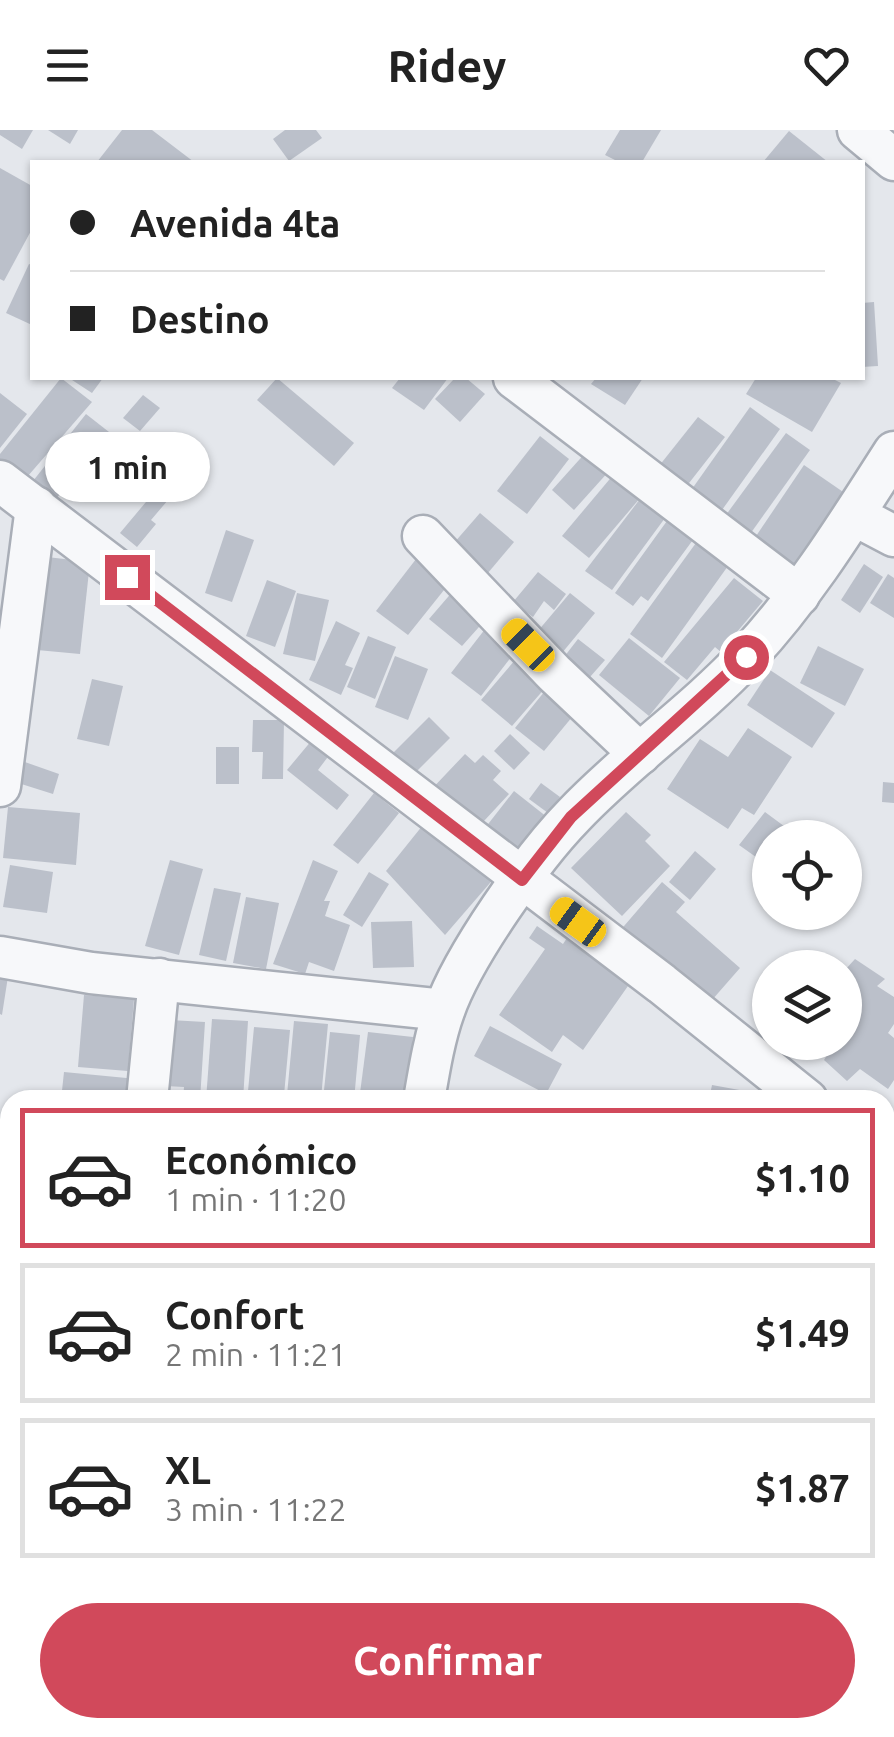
<!DOCTYPE html>
<html lang="es">
<head>
<meta charset="utf-8">
<style>
	body { margin:0; font-family:Ubuntu,sans-serif; background:#f6f6f6; color:#222; height:100vh; display:flex; flex-direction:column; font-size:38px; white-space:nowrap }
	* { box-sizing:border-box; margin:0 }
	p { font-size:32px; color:#767676 }
	.icon { flex:none; width:55px; height:55px; fill:none; stroke:currentColor; stroke-width:2; stroke-linecap:round; stroke-linejoin:round }
	.map { position:relative; flex:1; overflow:hidden }
	.details { position:absolute; left:0px; top:960px; width:895px; height:648px; display:flex; flex-direction:column; background:#fff; border-radius:30px 30px 0 0; box-shadow:0 2px 8px #0004 }
	.details>* { flex:none }
	.top-card { position:absolute; left:30px; top:30px; width:835px; height:220px; border-radius:0px; box-shadow:0 2px 8px #0004; display:grid; align-content:center; height:220px; padding:0 40px; background:#fff }
	.buttons { position:absolute; left:752px; top:690px; display:grid; gap:20px }
	.buttons a { display:grid; place-items:center; width:110px; height:110px; border-radius:50%; background:#fff; box-shadow:0 2px 8px #0004; font-size:50px }
	.end { position:absolute; width:45px; height:45px; margin:-22px; border:12px solid #d1495b; background:#fff; box-shadow:0 0 0 5px #fff }
	.from { border-radius:50% }
	.bubble { position:absolute; height:70px; border-radius:35px; background:#fff; box-shadow:0 2px 8px #0004; font-size:32px; font-weight:600; line-height:70px; text-align:center }
	.car { position:absolute; width:30px; height:60px; margin:-30px -15px; border-radius:12px; box-shadow:0 0 8px 2px #0007; background:linear-gradient(#f5c518 24%,#345 0 40%,#f5c518 0 76%,#345 0 86%,#f5c518 0) }
	.top-card b { display:flex; align-items:center; gap:35px; height:95px; font-size:38px }
	.top-card b+b { border-top:2px solid #e0e0e0 }
	.top-card i { width:25px; height:25px; background:#222 }
	ul { padding:18px 0 0; list-style:none }
	li { display:flex; align-items:center; gap:30px; height:140px; margin:0 20px 15px; padding:0 20px; border:5px solid #e0e0e0; border-radius:0px }
	li div { flex:1 }
	li b { display:block; font-size:38px }
	li em { font-style:normal; font-weight:600 }
	li.selected { border-color:#d1495b }
	li>.icon { width:90px; height:90px; stroke-width:1.5 }
	.cta { display:flex; gap:20px; margin-top:auto; padding:20px 40px }
	.cta a { flex:1; height:115px; border-radius:60px; background:#d1495b; color:#fff; font-size:40px; font-weight:600; line-height:115px; text-align:center }
	header { display:flex; justify-content:space-between; align-items:center; height:130px; padding:0 40px; background:#fff; font-size:45px; font-weight:600 }
	.map>svg:first-child { display:block }
	.building { fill:#bbc0ca }
	.lines { fill:none; stroke-linecap:round; stroke-linejoin:round }
	.minor-casing { stroke:#a9aeb7; stroke-width:45 }
	.minor { stroke:#f7f8fa; stroke-width:40 }
	.route { stroke:#d1495b; stroke-width:12 }
</style>
</head>
<body>
<header><svg class="icon" aria-label="menu" viewBox="0 0 24 24"><path d="M4 6h16M4 12h16M4 18h16"/></svg>Ridey<svg class="icon" aria-label="heart" viewBox="0 0 24 24"><path d="M12 20l-8-8c-3-5 5-10 8-4 3-6 11-1 8 4z"/></svg></header>
<div class="map">
<svg width="894" height="1607" viewBox="0 0 894 1607">
	<rect width="100%" height="100%" fill="#e4e7ec"/>
	<g class="building">
		<path d="M0,0H33L22,19L0,5Z"/>
		<path d="M48,0H78L70,14Z"/>
		<path d="M122,0H152L194,32H97Z"/>
		<path d="M285,0H316L322,8L289,31L273,9Z"/>
		<path d="M620,0H661L642,32H619L605,25Z"/>
		<path d="M789,1L828,32H763Z"/>
		<path d="M0,38L32,56V99L4,151L0,149Z"/>
		<path d="M29,134L32,135V195L6,183Z"/>
		<path d="M874,172L878,236L862,237V173Z"/>
		<path d="M61,248L92,272L21,354L0,337V324Z"/>
		<path d="M69,248H103L92,263Z"/>
		<path d="M277,248L354,313L334,336L257,270Z"/>
		<path d="M400,248H448L424,280L392,258Z"/>
		<path d="M455,248H466L485,264L460,292L435,269Z"/>
		<path d="M596,248H643L625,275L591,254Z"/>
		<path d="M756,248H831L841,253L812,302L746,264Z"/>
		<path d="M0,263L27,284L0,318Z"/>
		<path d="M143,265L160,278L140,301L123,288Z"/>
		<path d="M750,277L780,299L717,387L687,366Z"/>
		<path d="M86,284L109,302L56,369L33,351Z"/>
		<path d="M698,287L725,307L682,362L655,341Z"/>
		<path d="M111,302L134,319L110,351L88,334Z"/>
		<path d="M786,303L810,320L748,407L723,389Z"/>
		<path d="M540,306L569,329L527,384L497,361Z"/>
		<path d="M588,320L610,340L574,380L552,360Z"/>
		<path d="M149,321L167,335L147,359L130,346Z"/>
		<path d="M804,335L849,366L792,449L748,418Z"/>
		<path d="M614,344L641,367L589,428L562,406Z"/>
		<path d="M156,360L168,370L151,390L156,394L137,417L120,403Z"/>
		<path d="M640,369L665,388L612,460L585,441Z"/>
		<path d="M480,383L514,412L482,450L447,421Z"/>
		<path d="M672,384L698,403L648,471L641,466L633,476L615,463Z"/>
		<path d="M226,400L254,410L232,472L205,463Z"/>
		<path d="M701,406L733,429L662,528L630,504Z"/>
		<path d="M423,420L456,445L408,505L376,481Z"/>
		<path d="M47,427L90,432L80,524L37,520Z"/>
		<path d="M864,434L883,447L860,483L841,470Z"/>
		<path d="M538,442L566,464L554,480L544,471L533,487L513,472Z"/>
		<path d="M888,444L894,448V488L870,473Z"/>
		<path d="M734,448L763,471L731,509L738,515L728,528L715,517L687,550L664,532Z"/>
		<path d="M267,450L296,461L275,517L246,506Z"/>
		<path d="M454,460L487,488L462,516L429,489Z"/>
		<path d="M297,463L329,470L315,531L283,524Z"/>
		<path d="M570,463L595,483L557,529L532,508Z"/>
		<path d="M336,491L360,503L345,535L353,538L341,565L309,550Z"/>
		<path d="M489,494L519,517L481,566L451,543Z"/>
		<path d="M368,506L396,517L375,569L347,557Z"/>
		<path d="M629,508L680,548L649,586L599,545Z"/>
		<path d="M578,509L605,530L582,556L557,536Z"/>
		<path d="M818,516L864,539L845,576L800,553Z"/>
		<path d="M521,523L553,549L512,596L481,570Z"/>
		<path d="M395,526L428,539L408,590L375,577Z"/>
		<path d="M770,540L835,583L812,618L747,575Z"/>
		<path d="M92,549L123,556L109,616L77,609Z"/>
		<path d="M553,551L582,575L544,621L515,598Z"/>
		<path d="M429,587L450,608L414,644L393,623Z"/>
		<path d="M253,590H284L283,649H262L263,622H252Z"/>
		<path d="M748,598L792,627L754,685L742,678L728,699L667,659L700,609L728,627Z"/>
		<path d="M510,604L530,623L514,640L494,621Z"/>
		<path d="M312,610L330,624L318,640L349,665L337,680L287,640Z"/>
		<rect x="216" y="617" width="23" height="37"/>
		<path d="M465,624L475,633L483,625L501,641L493,650L509,664L471,705L427,664Z"/>
		<path d="M22,631L59,644L53,664L15,652Z"/>
		<path d="M883,652L894,653V673L882,672Z"/>
		<path d="M541,653L560,667L548,683L529,669Z"/>
		<path d="M514,661L552,691L515,737L478,707Z"/>
		<path d="M374,663L399,683L358,734L333,715Z"/>
		<path d="M8,677L80,683L76,735L3,728Z"/>
		<path d="M626,682L651,705L645,711L670,736L622,786L571,738Z"/>
		<path d="M765,682L792,702L788,708H770L767,735L739,715Z"/>
		<path d="M427,690L496,746L445,805L386,741Z"/>
		<path d="M695,721L716,739L690,770L669,752Z"/>
		<path d="M170,730L203,739L179,825L145,816Z"/>
		<path d="M313,730L338,741L324,771H330L325,786L350,795L334,841L309,832L305,844L273,834Z"/>
		<path d="M10,735L53,742L47,783L3,777Z"/>
		<path d="M369,742L389,754L362,797L343,785Z"/>
		<path d="M662,752L685,772L676,782L740,838L705,878L618,803Z"/>
		<path d="M214,758L241,763L226,831L199,825Z"/>
		<path d="M246,767L279,773L266,839L233,833Z"/>
		<path d="M412,791L414,837L373,838L371,792Z"/>
		<path d="M537,796L563,814L571,802L635,846L583,920L563,905L552,922L499,885L545,819L529,808Z"/>
		<path d="M855,829L885,849L877,856L894,867V894L888,903L894,908V950L888,959L860,939L847,951L824,930L835,912H845V840Z"/>
		<path d="M0,839L9,840L2,885L0,884Z"/>
		<path d="M84,865L134,869L128,941L78,937Z"/>
		<path d="M212,889L248,891L243,970H206Z"/>
		<path d="M170,890L205,892L200,970H183L184,957L165,956Z"/>
		<path d="M294,891L328,894L321,968L287,965Z"/>
		<path d="M490,896L562,934L546,964L474,926Z"/>
		<path d="M254,897L290,900L284,965L248,961Z"/>
		<path d="M330,902L360,905L354,970H323Z"/>
		<path d="M368,902L413,907L405,968L360,963Z"/>
		<path d="M64,942L137,949L135,970H61Z"/>
		<path d="M712,955L756,963L754,970H709Z"/>
		<path d="M474,961L505,968V970H472Z"/>
		<path d="M885,1041L894,1045V1087L885,1083Z"/>
		<path d="M885,1098L894,1100V1142L885,1140Z"/>
		<path d="M885,1151L894,1153V1187L885,1185Z"/>
		<path d="M8,1194H10V1224L3,1223Z"/>
		<rect x="885" y="1197" width="9" height="38"/>
		<rect x="885" y="1253" width="9" height="82"/>
		<path d="M0,1265L5,1266L3,1299H0Z"/>
		<path d="M885,1438L894,1439V1518L885,1517Z"/>
		<rect x="885" y="1559" width="9" height="31"/>
		<path d="M434,1598H610V1607L470,1604L443,1607L433,1605Z"/>
		<path d="M858,1599L859,1607H820V1601Z"/>
	</g>
	<g class="lines">
		<g class="minor-casing">
			<g id="minor">
				<path d="M858,0L894,30"/>
				<path d="M514,248L799,465"/>
				<path d="M0,351L662,854L807,970"/>
				<path d="M854,385L894,406"/>
				<path d="M423,406L554,543L640,624"/>
				<path d="M0,656L36,377"/>
				<path d="M0,827L91,843L444,880"/>
				<path d="M147,970L159,849"/>
				<path d="M424,970C429,941 434,909 444,881C463,826 533,727 574,685C628,628 694,583 748,525C805,464 849,392 894,322"/>
				<path d="M885,1021L894,1027"/>
				<path d="M0,1238L10,1240"/>
				<path d="M885,1363L894,1364"/>
				<path d="M0,1429L10,1368"/>
			</g>
		</g>
		<use href="#minor" class="minor"/>
	</g>
	<g class="lines">
		<path class="route" d="M127,447L522,750L571,687L746,527"/>
	</g>
</svg>
<div class="buttons">
<a><svg class="icon" aria-label="locate" viewBox="0 0 24 24"><circle cx="12" cy="12" r="6"/><path d="M12 2v4M12 18v4M2 12h4M18 12h4"/></svg></a>
<a><svg class="icon" aria-label="layers" viewBox="0 0 24 24"><path d="M12 4l9 5-9 5-9-5zM3 14l9 5 9-5"/></svg></a>
</div>
<i class="end from" style="left:746px;top:527px"></i>
<i class="end" style="left:127px;top:447px"></i>
<div class="bubble" style="left:45px;top:302px;width:165px">1 min</div>
<i class="car" style="left:528px;top:515px;rotate:315deg"></i>
<i class="car" style="left:578px;top:792px;rotate:306deg"></i>
<div class="top-card">
<b><i class="from"></i>Avenida 4ta</b>
<b><i></i>Destino</b>
</div>
<section class="details">
<ul>
<li class="selected"><svg class="icon" aria-label="car" viewBox="0 0 24 24"><path d="M5 17H2v-5l4-1 3-4h7l3 4 3 1v5h-3M9 17h6M6 11h13"/><circle cx="7" cy="17" r="2"/><circle cx="17" cy="17" r="2"/></svg><div><b>Económico</b><p>1 min · 11:20</p></div><em>$1.10</em></li>
<li><svg class="icon" aria-label="car" viewBox="0 0 24 24"><path d="M5 17H2v-5l4-1 3-4h7l3 4 3 1v5h-3M9 17h6M6 11h13"/><circle cx="7" cy="17" r="2"/><circle cx="17" cy="17" r="2"/></svg><div><b>Confort</b><p>2 min · 11:21</p></div><em>$1.49</em></li>
<li><svg class="icon" aria-label="car" viewBox="0 0 24 24"><path d="M5 17H2v-5l4-1 3-4h7l3 4 3 1v5h-3M9 17h6M6 11h13"/><circle cx="7" cy="17" r="2"/><circle cx="17" cy="17" r="2"/></svg><div><b>XL</b><p>3 min · 11:22</p></div><em>$1.87</em></li>
</ul>
<div class="cta"><a>Confirmar</a></div>
</section>
</div>
</body>
</html>
